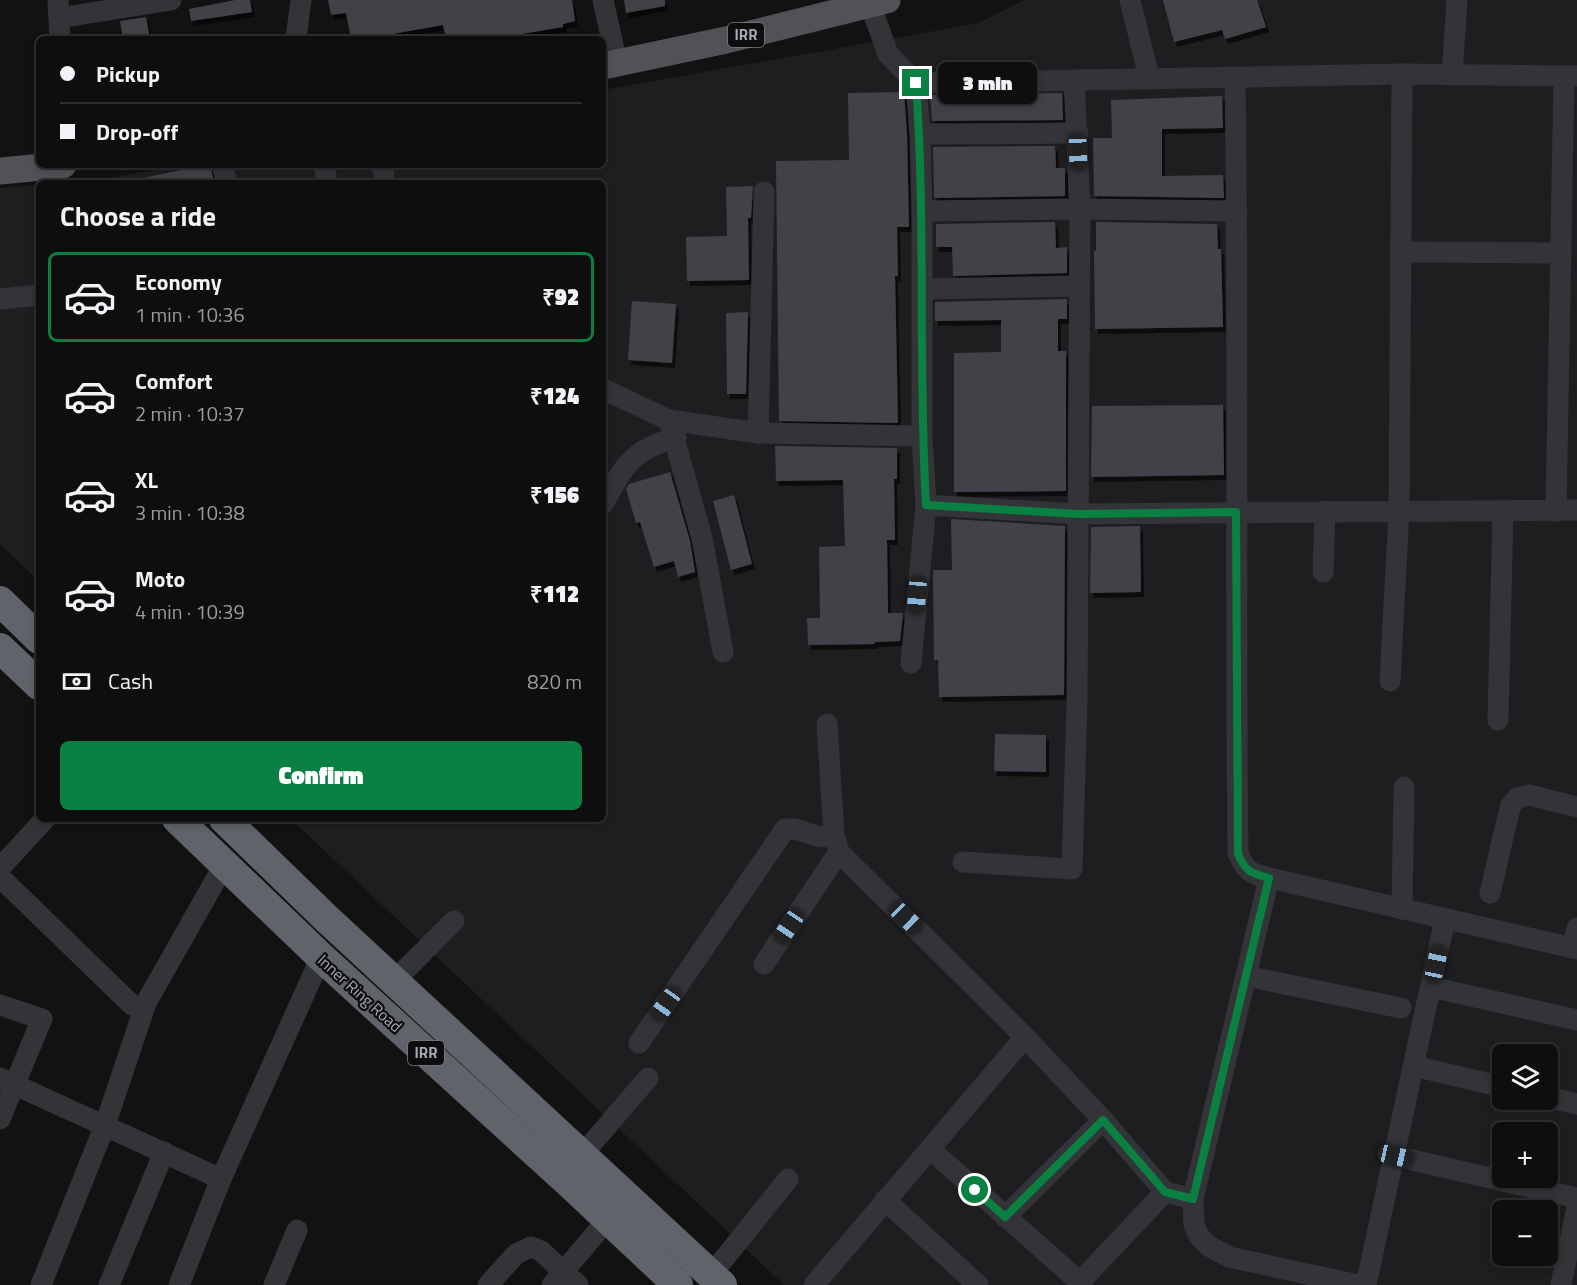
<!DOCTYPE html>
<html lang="en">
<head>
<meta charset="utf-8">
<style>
	body { margin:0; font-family:"Titillium Web",sans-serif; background:#171717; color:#f1f3f6; height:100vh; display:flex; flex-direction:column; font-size:22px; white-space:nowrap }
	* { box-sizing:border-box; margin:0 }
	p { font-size:20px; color:#9b9c9e }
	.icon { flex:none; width:33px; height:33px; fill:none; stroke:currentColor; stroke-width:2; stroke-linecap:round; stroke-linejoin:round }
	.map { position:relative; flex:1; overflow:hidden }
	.panel { position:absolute; left:36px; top:180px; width:570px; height:642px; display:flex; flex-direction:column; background:#0e0e0e; border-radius:9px; box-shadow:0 3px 9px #0003,0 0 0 2px #2e2e2e }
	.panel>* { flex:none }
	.banner { position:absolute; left:36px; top:36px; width:570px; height:132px; border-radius:9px; box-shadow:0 3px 9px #0003,0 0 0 2px #2e2e2e; display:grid; align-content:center; height:132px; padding:0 24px; background:#0e0e0e }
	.tools { position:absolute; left:1492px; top:1044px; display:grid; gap:12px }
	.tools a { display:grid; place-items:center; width:66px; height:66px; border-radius:9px; background:#0e0e0e; box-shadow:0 3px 9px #0003,0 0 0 2px #2e2e2e; font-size:30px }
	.end { position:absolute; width:27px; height:27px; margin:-14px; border:8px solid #0b8043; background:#fff; box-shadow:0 0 0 3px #fff }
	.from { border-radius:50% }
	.bubble { position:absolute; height:42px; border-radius:9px; background:#0e0e0e; box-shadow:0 3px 9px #0003,0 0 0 2px #2e2e2e; font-size:20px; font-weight:800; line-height:42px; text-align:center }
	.car { position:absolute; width:18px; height:36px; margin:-18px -9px; border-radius:8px; box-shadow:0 0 4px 2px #0007; background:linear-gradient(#222 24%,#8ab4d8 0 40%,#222 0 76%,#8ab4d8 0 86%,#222 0) }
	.banner b { display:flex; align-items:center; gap:21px; height:57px; font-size:22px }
	.banner b+b { border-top:2px solid #2e2e2e }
	.banner i { width:15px; height:15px; background:#f1f3f6 }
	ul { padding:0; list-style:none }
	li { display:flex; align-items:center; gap:18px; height:90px; margin:0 12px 9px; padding:0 12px; border:3px solid transparent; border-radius:9px }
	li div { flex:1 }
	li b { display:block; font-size:22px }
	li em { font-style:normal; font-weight:800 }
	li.on { border-color:#0b8043 }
	li>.icon { width:54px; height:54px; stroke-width:1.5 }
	h2 { padding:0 24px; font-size:27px; line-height:72px }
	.pay { display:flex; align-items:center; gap:15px; height:66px; padding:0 24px; font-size:22px }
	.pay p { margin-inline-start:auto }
	.action { display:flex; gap:12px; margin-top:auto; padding:12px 24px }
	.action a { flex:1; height:69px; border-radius:9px; background:#0b8043; color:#fff; font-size:24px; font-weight:800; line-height:69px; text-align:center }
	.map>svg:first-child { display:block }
	.built { fill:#1e1e20; fill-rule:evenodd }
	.building { fill:#414246; filter:url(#shadow) }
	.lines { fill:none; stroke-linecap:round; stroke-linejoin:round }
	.minor { stroke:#333438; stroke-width:21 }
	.major { stroke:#505257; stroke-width:27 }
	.highway { stroke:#606369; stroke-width:30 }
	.route { stroke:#0b8043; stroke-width:8 }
	.labels { text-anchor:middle; stroke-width:4.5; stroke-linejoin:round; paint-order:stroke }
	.shield { fill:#0d0d0e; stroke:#777b82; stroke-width:1.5 }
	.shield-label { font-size:15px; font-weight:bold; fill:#a5aab3 }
	.street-label { font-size:16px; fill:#a5aab3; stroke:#0d0d0e }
</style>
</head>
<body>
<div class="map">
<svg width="1577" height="1285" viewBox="0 0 1577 1285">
	<defs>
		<filter id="shadow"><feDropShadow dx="3" dy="5" stdDeviation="0" flood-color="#0009"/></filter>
	</defs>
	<rect width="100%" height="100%" fill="#121213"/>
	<g class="built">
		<path d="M1025,0H1577V1285H784L291,819H603V183H81L183,165H603V90L979,23ZM1503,1054H1548V1100H1503ZM1503,1132H1548V1178H1503ZM1503,1210H1548V1256H1503Z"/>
		<path d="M39,185V581L0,544V188Z"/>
	</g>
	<g class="building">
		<path d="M235,0H250L252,12L191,21L189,9Z"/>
		<path d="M328,0H572L575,21L563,24V27L504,37L505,39H446L443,25L364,39H351L346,13L331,15Z"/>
		<path d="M624,0H665V6L626,13Z"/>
		<path d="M1163,0H1257L1266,27L1225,39L1222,30L1174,42Z"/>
		<path d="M146,17L150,39H123L120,21Z"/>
		<path d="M904,92L907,135L909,227H897L898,276H895L898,423L779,421L776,161L849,160L848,93Z"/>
		<path d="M1062,93L1063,120L932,121L930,95Z"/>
		<path d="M1222,96L1223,128L1162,129V176L1223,175L1224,198L1094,196L1093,138H1112L1111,100Z"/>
		<path d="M1055,146L1056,168H1065V196L934,198L933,147Z"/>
		<path d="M205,165H210L214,182L143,183V178Z"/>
		<path d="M753,186L751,218H748L749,280L687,281L686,237L727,236L726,187Z"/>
		<path d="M1055,222L1056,248L1067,247V273L953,276L952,247H936V224Z"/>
		<path d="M1096,222L1217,224L1218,249H1221L1223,327L1095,329L1094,251H1096Z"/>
		<path d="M1067,299V319H1058V351H1066V491L954,492V353L1001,352V320L935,321V302Z"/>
		<path d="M632,301L676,304L672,363L628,360Z"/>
		<path d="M748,312L746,394H727L726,313Z"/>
		<path d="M1223,405L1224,475L1091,477L1092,406Z"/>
		<path d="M775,446L897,448V479H894L895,540H887L888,613H903L900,641L875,642V644L808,645L807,618H820L819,547L845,546L843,480L776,481Z"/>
		<path d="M670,472L690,541L695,572L678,577L674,561L654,567L640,522L636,523L626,489L629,484Z"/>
		<path d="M734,495L752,564L731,570L713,501Z"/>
		<path d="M951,519L1065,526L1064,695L939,697L938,660H934L933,570H952Z"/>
		<path d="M1140,526L1141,592L1090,593L1091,527Z"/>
		<path d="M995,734L1046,735V772L994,771Z"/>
	</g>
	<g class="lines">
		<g class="minor">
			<path d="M58,0L60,39"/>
			<path d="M603,0L614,50"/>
			<path d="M1130,0L1149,77"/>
			<path d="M870,4L888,54L916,83L920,134L922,211V436L926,505L911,663"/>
			<path d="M59,18L171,0"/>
			<path d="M296,39L301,0"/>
			<path d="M1452,75L1457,0"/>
			<path d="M1235,78C1239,337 1235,595 1238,853C1246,872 1250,873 1269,878L1577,949"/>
			<path d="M916,83L1402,74L1577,76"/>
			<path d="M920,134L1078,133"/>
			<path d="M222,165L227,183"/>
			<path d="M324,165L327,183"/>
			<path d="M381,165L384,173"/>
			<path d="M922,211L1080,209L1237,211"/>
			<path d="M1401,252L1561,253"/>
			<path d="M922,289L1079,286"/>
			<path d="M0,299L39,295"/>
			<path d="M603,389L669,420L758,433L922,436"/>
			<path d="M669,420L702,538L723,652"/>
			<path d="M758,433L764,192"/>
			<path d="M603,504C624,467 631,449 676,438"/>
			<path d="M926,505L1078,514L1577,510"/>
			<path d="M1556,511L1564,76"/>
			<path d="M1323,572L1325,511"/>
			<path d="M1390,681L1399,511L1402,74"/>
			<path d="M1498,720L1503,511"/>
			<path d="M827,724L834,835L839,852L1025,1037L1103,1120L1165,1192L1193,1199"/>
			<path d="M963,862L1072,869L1077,703L1080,209L1074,80"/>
			<path d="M0,868L45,819"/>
			<path d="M0,877L132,1005"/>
			<path d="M1269,878L1193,1199L1194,1225L1199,1236L1209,1246L1229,1257L1358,1285"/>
			<path d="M1490,893L1508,816L1511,805L1517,798L1529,795L1577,807"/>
			<path d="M1402,909L1404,787"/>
			<path d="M1572,948L1577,928"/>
			<path d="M764,964L839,852"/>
			<path d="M1246,976L1401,1008"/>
			<path d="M394,981L454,921"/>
			<path d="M1431,987L1577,1020"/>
			<path d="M0,1005L42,1019L0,1119"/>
			<path d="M639,1043L785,829C803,826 816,842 834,835"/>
			<path d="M1414,1066L1503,1087"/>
			<path d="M0,1078L221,1179"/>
			<path d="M1548,1097L1577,1104"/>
			<path d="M930,1149L1083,1285"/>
			<path d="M582,1155L648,1078"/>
			<path d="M1395,1156L1577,1198"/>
			<path d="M885,1200L978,1285"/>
			<path d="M1005,1217L1103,1120"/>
			<path d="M711,1275L788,1179"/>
			<path d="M41,1285L105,1125L146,1003L224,865"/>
			<path d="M109,1285L164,1152"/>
			<path d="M179,1285L221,1179L321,957"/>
			<path d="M274,1285L297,1230"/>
			<path d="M488,1285L516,1254L531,1247L541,1251L578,1285"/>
			<path d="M552,1285L608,1219"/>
			<path d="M814,1285L1025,1037"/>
			<path d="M1077,1285L1165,1192"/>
			<path d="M1366,1285L1445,919"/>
			<path d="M1561,1285L1577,1207"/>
		</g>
		<g class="major">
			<path d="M603,66L726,40L887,0"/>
			<path d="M0,171L63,165"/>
		</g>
		<g class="highway">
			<path d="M0,601L39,639"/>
			<path d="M0,648L39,685"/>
			<path d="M177,819L321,957L569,1183L678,1285"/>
			<path d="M224,819L326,918L722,1285"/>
		</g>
	</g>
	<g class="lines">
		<path class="route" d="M916,83C926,223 918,365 926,505L1078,514L1236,512L1238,854C1246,872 1250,873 1269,878L1193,1199L1165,1192L1103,1120L1005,1217L975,1190"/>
	</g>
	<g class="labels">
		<g class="shield">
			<rect x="728" y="23" width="36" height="24" rx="4.5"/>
			<rect x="408" y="1041" width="36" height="24" rx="4.5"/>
		</g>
		<g class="shield-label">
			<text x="746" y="40">IRR</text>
			<text x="426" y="1058">IRR</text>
		</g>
		<g class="street-label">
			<text transform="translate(360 993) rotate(42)" y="6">Inner Ring Road</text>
		</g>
	</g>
</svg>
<div class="tools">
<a><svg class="icon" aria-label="layers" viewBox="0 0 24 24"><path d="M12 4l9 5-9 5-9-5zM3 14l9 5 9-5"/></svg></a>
<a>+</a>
<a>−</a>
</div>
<i class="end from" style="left:975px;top:1190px"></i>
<i class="end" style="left:916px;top:83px"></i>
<div class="bubble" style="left:938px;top:62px;width:99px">3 min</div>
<i class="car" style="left:1078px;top:152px;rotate:178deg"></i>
<i class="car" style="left:917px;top:595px;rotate:185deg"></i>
<i class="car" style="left:906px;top:918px;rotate:134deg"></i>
<i class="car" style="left:789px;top:926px;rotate:214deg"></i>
<i class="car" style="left:1436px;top:964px;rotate:12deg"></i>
<i class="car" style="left:666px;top:1004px;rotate:215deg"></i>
<i class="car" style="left:1395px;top:1156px;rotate:103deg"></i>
<div class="banner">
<b><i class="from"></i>Pickup</b>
<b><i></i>Drop-off</b>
</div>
<section class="panel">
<h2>Choose a ride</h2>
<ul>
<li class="on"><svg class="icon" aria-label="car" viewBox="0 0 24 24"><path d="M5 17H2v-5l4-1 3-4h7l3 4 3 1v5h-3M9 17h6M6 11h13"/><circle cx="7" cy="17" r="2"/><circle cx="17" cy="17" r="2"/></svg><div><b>Economy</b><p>1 min · 10:36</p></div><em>₹92</em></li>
<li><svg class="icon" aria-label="car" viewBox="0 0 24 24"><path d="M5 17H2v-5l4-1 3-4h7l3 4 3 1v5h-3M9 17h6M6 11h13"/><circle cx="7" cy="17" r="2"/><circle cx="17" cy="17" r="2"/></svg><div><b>Comfort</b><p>2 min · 10:37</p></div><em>₹124</em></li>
<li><svg class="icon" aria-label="car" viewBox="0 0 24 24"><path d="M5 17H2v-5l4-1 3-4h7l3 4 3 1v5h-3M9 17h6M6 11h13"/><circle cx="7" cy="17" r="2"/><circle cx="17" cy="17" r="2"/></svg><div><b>XL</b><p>3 min · 10:38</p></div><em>₹156</em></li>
<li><svg class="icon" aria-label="car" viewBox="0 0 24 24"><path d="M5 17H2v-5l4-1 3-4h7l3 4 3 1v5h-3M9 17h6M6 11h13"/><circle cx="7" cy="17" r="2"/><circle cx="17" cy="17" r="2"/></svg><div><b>Moto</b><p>4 min · 10:39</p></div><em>₹112</em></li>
</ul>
<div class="pay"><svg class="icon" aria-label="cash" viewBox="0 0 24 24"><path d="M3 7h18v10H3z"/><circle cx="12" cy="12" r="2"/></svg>Cash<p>820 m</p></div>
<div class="action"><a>Confirm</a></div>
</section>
</div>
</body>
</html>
